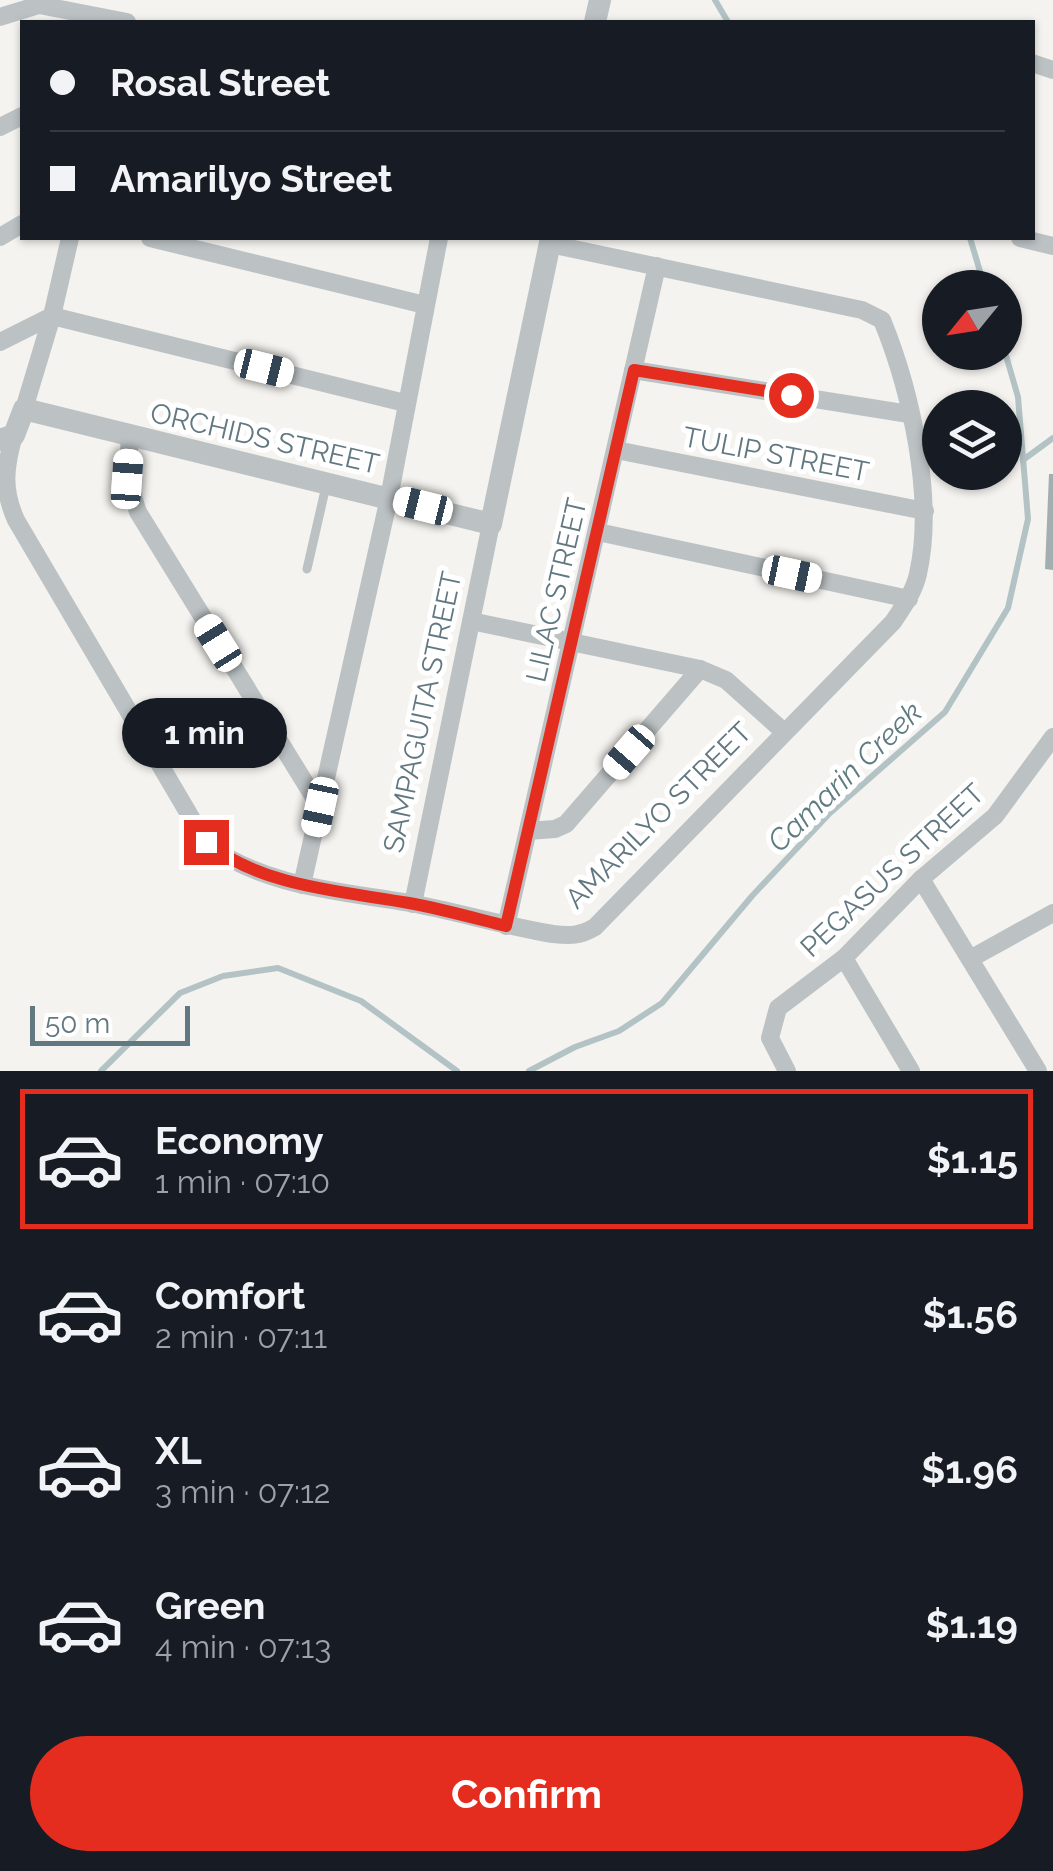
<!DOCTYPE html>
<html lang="en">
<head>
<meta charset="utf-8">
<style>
	body { margin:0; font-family:Raleway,sans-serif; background:#242831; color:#f1f3f6; height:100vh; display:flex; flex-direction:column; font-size:38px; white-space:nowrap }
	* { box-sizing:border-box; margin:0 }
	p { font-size:32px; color:#9ea1a6 }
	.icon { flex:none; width:55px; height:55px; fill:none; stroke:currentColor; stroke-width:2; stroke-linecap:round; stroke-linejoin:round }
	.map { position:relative; height:1071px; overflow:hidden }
	.sheet { display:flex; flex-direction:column; background:#171b24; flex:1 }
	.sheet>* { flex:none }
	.hud { position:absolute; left:20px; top:20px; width:1015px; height:220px; border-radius:0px; box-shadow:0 2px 8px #0004; display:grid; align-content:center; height:220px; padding:0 30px; background:#171b24 }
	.needle { width:65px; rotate:240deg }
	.fabs { position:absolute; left:922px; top:270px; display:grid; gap:20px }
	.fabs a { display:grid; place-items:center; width:100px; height:100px; border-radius:50%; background:#171b24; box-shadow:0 2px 8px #0004; font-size:50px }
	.scale { position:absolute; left:30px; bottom:25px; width:160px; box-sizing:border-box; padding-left:10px; border:5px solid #627881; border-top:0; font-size:28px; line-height:35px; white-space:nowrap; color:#627881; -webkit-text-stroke:8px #fff; paint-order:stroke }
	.end { position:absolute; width:45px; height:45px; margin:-22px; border:12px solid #e52d1f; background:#fff; box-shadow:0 0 0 5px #fff }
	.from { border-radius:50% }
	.bubble { position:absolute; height:70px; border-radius:35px; background:#171b24; box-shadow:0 2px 8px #0004; font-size:32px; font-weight:700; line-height:70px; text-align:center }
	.car { position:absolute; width:30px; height:60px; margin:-30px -15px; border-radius:12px; box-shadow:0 0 8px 2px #0007; background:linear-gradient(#fff 24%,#345 0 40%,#fff 0 76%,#345 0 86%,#fff 0) }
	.hud b { display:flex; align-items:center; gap:35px; height:95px; font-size:38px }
	.hud b+b { border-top:2px solid #363941 }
	.hud i { width:25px; height:25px; background:#f1f3f6 }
	ul { padding:18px 0 0; list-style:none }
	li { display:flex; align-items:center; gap:30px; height:140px; margin:0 20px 15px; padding:0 10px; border:5px solid transparent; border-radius:0px }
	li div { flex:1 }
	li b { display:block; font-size:38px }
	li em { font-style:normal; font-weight:700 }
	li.selected { border-color:#e52d1f }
	li>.icon { width:90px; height:90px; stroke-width:1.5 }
	.primary-button { display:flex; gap:20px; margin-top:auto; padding:20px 30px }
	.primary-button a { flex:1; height:115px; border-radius:60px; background:#e52d1f; color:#fff; font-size:40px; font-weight:700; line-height:115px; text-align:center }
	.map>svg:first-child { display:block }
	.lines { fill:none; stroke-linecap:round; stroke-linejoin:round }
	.stream { stroke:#b3c3c5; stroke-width:6 }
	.building { fill:#a3aeb1 }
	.service { stroke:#bcc2c4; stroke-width:9 }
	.minor { stroke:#bcc2c4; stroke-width:18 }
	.tertiary { stroke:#bcc2c4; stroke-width:22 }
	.route { stroke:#e52d1f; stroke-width:12 }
	.labels { text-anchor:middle; stroke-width:10; stroke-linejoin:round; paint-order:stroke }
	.street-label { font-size:28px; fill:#627881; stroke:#fff }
	.water-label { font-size:30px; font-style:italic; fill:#5e7b7f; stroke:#fff }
</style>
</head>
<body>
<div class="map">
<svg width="1053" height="1071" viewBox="0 0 1053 1071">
	<rect width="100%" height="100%" fill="#f4f3ef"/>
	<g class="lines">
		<g class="stream">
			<path d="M715,0L728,22"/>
			<path d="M970,238L985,288"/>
			<path d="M1023,460L1053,438"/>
			<path d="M101,1071L180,993L223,976L278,968L361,1001L457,1071"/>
			<path d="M529,1071L575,1047L619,1031L662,1003L752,896L830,813L945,712L1008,608L1028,519L1018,397L1005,352"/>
		</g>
	</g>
	<path class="building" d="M1049,474H1053V570L1045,569Z"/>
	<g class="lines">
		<path class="service" d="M307,569L326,486"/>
		<g class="minor">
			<path d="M0,17L39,5L127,22"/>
			<path d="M1032,63L1053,70"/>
			<path d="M0,127L22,116"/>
			<path d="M0,237L22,224"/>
			<path d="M150,238L425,305"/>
			<path d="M1020,238L1053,246"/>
			<path d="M0,342L52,316L405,403"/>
			<path d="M633,370L909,414"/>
			<path d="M24,409L52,316L70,238"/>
			<path d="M14,435C5,467 2,489 16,520L206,843C263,887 341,891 410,903C458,912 505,926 553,934C570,936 580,936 595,927L893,622C903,607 914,592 918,574C935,498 911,391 882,320L862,310L550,244"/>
			<path d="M130,437L127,479L138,512L320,807"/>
			<path d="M616,450L925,511"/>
			<path d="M598,532L909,599"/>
			<path d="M471,621L700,669L726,680L783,731"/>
			<path d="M528,831L555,829L566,824L700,669"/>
			<path d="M921,879L1038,1071"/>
			<path d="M302,885L389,498L439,238"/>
			<path d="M413,904L491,524"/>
			<path d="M506,926L657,266"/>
			<path d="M844,958L911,1071"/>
			<path d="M970,959L1053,913"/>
			<path d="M787,1071L770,1038L778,1008L844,958L921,879L995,816L1053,737"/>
		</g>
		<g class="tertiary">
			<path d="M595,22L600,0"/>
			<path d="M0,440L14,435L24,409L491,524L551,238"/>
		</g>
	</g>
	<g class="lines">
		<path class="route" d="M206,842C262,887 341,891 409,903C442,909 474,918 506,926L634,370L791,395"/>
	</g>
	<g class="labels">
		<g class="street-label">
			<text transform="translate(265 438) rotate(13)" y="10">ORCHIDS STREET</text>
			<text transform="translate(776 454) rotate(11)" y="10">TULIP STREET</text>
			<text transform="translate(556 590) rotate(-77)" y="10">LILAC STREET</text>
			<text transform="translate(422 712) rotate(-78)" y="10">SAMPAGUITA STREET</text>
			<text transform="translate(658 815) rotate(-45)" y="10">AMARILYO STREET</text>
			<text transform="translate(892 870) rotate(-43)" y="10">PEGASUS STREET</text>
		</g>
		<g class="water-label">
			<text transform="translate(845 777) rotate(-44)" y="10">Camarin Creek</text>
		</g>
	</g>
</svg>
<div class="fabs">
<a><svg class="needle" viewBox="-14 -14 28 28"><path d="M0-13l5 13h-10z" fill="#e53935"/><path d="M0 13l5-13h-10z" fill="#9ea1a6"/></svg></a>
<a><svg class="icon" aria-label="layers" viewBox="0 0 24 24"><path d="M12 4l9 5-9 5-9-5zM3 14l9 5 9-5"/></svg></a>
</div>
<div class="scale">50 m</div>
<i class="end from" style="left:791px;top:395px"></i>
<i class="end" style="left:206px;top:842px"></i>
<div class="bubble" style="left:122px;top:698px;width:165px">1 min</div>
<i class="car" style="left:264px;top:368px;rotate:104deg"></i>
<i class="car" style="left:127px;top:479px;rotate:4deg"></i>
<i class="car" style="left:423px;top:506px;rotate:284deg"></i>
<i class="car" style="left:792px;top:574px;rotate:102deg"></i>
<i class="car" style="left:218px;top:643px;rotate:328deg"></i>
<i class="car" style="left:629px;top:752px;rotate:221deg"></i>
<i class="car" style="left:320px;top:807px;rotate:192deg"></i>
<div class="hud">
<b><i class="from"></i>Rosal Street</b>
<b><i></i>Amarilyo Street</b>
</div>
</div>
<section class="sheet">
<ul>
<li class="selected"><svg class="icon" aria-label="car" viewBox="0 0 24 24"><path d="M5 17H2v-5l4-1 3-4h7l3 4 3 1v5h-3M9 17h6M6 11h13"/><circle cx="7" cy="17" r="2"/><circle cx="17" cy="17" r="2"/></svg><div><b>Economy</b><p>1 min · 07:10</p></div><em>$1.15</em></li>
<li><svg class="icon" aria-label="car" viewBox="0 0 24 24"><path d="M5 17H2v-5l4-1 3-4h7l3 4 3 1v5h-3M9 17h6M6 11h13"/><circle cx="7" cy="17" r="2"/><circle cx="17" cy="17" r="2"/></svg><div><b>Comfort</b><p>2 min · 07:11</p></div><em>$1.56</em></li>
<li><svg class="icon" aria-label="car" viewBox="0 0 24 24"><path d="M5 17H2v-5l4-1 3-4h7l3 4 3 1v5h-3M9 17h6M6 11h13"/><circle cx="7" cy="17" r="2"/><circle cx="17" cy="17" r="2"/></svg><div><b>XL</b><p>3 min · 07:12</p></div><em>$1.96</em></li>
<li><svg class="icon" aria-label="car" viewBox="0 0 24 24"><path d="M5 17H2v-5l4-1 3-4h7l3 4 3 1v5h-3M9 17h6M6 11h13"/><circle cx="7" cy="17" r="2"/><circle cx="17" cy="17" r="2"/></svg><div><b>Green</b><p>4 min · 07:13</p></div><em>$1.19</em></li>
</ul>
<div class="primary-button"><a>Confirm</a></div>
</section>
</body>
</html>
